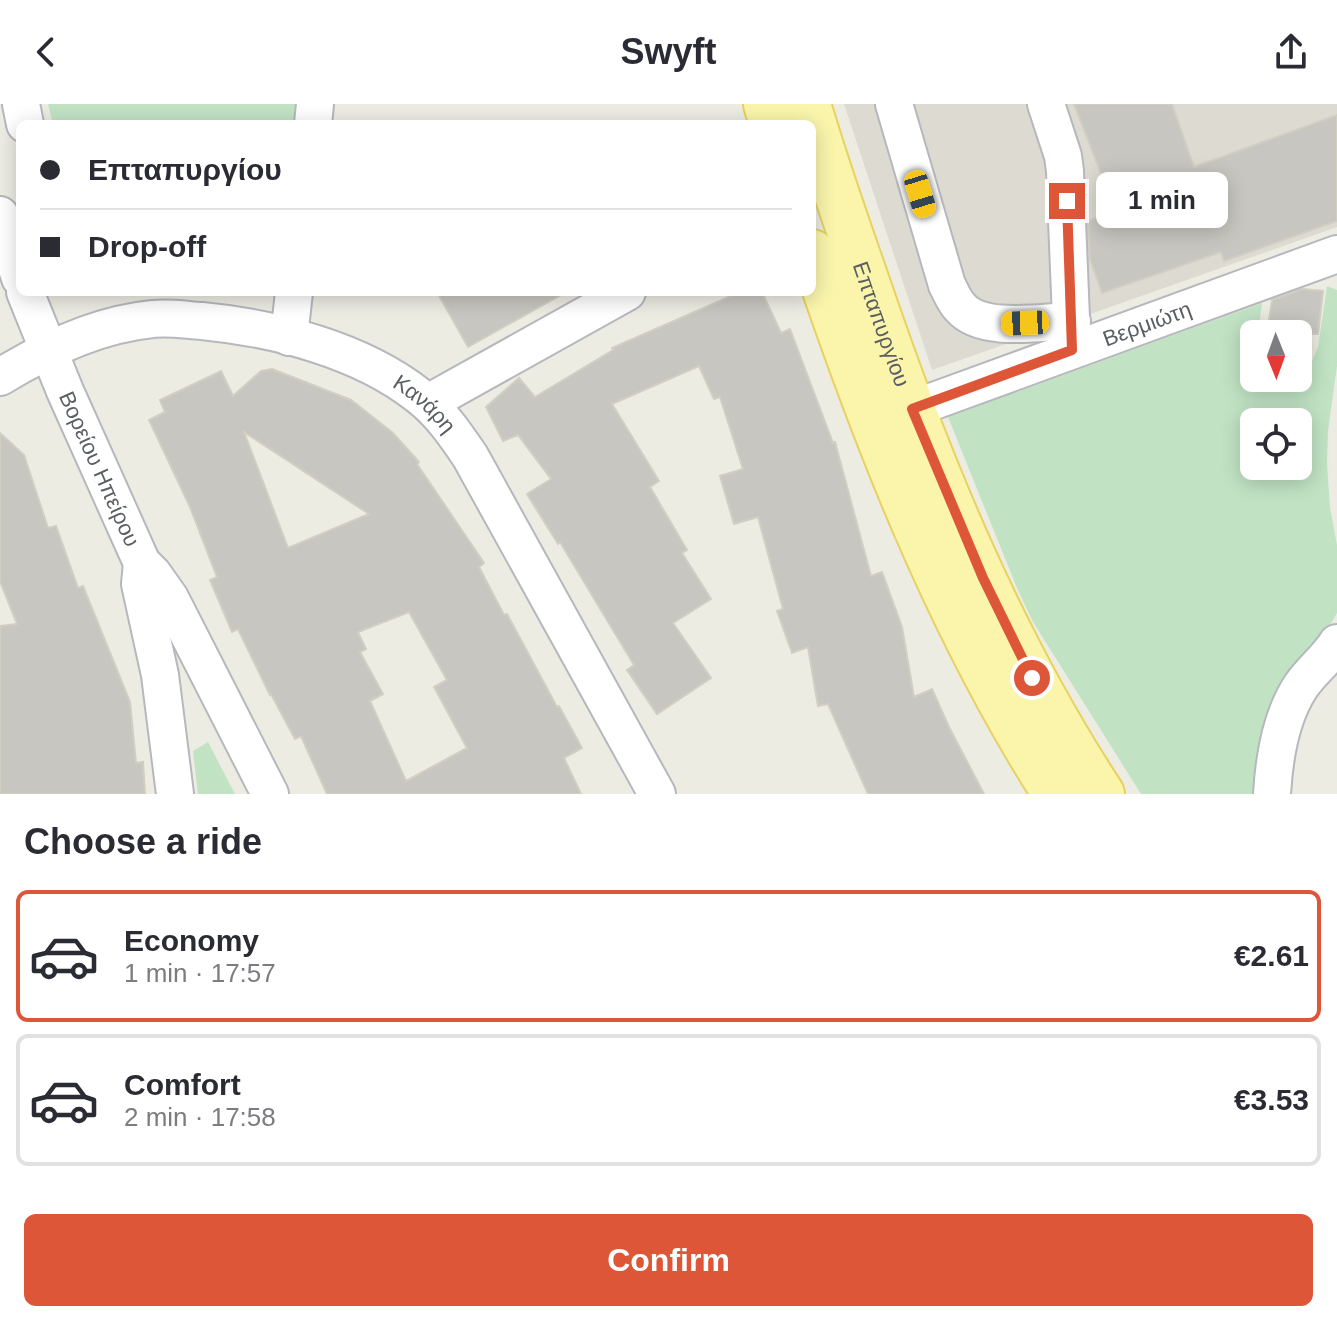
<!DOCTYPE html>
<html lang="en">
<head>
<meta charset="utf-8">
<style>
	body { margin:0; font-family:Arial,sans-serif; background:#f7f7f7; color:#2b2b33; height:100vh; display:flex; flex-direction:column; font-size:30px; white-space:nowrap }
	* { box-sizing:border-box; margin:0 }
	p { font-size:26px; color:#7c7c81 }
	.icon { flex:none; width:44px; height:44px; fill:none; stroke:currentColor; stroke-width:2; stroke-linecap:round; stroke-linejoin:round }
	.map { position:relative; height:690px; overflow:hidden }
	.panel { display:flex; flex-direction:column; background:#fff; flex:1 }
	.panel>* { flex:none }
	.top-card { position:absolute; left:16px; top:16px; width:800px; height:176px; border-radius:12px; box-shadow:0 4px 20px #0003; display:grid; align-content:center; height:176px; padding:0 24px; background:#fff }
	.needle { width:52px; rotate:179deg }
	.buttons { position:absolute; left:1240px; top:216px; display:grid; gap:16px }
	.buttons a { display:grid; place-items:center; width:72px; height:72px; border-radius:12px; background:#fff; box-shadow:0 4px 20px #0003; font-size:40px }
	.end { position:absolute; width:36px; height:36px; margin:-18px; border:10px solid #de5638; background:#fff; box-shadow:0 0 0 4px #fff }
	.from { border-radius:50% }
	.bubble { position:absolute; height:56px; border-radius:12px; background:#fff; box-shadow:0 4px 20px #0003; font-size:26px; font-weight:700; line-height:56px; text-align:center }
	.car { position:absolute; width:24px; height:48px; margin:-24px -12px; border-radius:10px; box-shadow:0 0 6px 2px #0007; background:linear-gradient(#f5c518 24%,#345 0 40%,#f5c518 0 76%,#345 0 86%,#f5c518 0) }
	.top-card b { display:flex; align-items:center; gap:28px; height:76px; font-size:30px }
	.top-card b+b { border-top:2px solid #e1e1e2 }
	.top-card i { width:20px; height:20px; background:#2b2b33 }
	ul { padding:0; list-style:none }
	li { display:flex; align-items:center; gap:24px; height:132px; margin:0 16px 12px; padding:0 8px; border:4px solid #e1e1e2; border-radius:12px }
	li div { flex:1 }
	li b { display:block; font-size:30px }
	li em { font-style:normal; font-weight:700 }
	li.selected { border-color:#de5638 }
	li>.icon { width:72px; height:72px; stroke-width:1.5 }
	h2 { padding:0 24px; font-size:36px; line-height:96px }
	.cta { display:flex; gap:16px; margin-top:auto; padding:16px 24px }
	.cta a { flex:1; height:92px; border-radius:12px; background:#de5638; color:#fff; font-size:32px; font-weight:700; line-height:92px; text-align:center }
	header { display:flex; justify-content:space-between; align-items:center; height:104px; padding:0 24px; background:#fff; font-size:36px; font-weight:700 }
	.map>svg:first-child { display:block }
	.education { fill:#dddbd1 }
	.green { fill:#c1e3c4; fill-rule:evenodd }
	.building { fill:#c8c6c0; stroke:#d1cec2; stroke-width:2; fill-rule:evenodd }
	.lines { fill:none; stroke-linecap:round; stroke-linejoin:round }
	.minor-casing { stroke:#b5b8bc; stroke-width:40 }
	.major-casing { stroke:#e8d160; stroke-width:48 }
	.minor { stroke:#fff; stroke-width:36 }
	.major { stroke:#faf5ab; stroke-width:44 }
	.route { stroke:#de5638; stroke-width:10 }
	.labels { text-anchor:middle; stroke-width:6; stroke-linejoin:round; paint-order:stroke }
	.street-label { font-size:22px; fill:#5b5e63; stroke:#fff }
</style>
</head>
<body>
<header><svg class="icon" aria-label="back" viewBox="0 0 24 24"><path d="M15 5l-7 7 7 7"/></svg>Swyft<svg class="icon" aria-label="share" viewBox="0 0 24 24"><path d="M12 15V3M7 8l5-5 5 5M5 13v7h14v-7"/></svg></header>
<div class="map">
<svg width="1337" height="690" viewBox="0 0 1337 690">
	<rect width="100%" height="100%" fill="#edece3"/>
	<path class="education" d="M844,0H1337V123L932,266Z"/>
	<g class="green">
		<path d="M48,0H295L294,20H53Z"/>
		<path d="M1327,182L1337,186V262L1328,327L1327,359L1330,404L1337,441V509L1327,526L1261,690H1141L1033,518L1017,484L948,313L1262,199L1258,230H1254V274H1284L1287,279L1300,285L1318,243ZM1254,318H1298V362H1254Z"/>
		<path d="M208,638L235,690H198L193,647Z"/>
	</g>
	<g class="building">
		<path d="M1074,0H1172L1194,63L1337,11V117L1224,157L1221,148L1102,189L1090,155L1088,117L1115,106Z"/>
		<path d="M1302,185L1323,187L1318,230H1267L1272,196Z"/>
		<path d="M437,188H566L468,243Z"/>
		<path d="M740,188H762L781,229L790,225L833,339L835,338L871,472L882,468L902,523L914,593L932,585L949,623L984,690H868L828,600L818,602L808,543L792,549L777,507L783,505L758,413L734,420L720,372L743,365L720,293L714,295L699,262L612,300L659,377L650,383L687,446L682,449L711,495L673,519L711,574L657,610L627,566L634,561L560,438L558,440L527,390L551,375L518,331L503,337L486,303L519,274L535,293L613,246L612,244Z"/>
		<path d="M272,265L351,296L393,329L419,358L417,360L484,459L479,463L504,511L507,510L557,603L559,602L582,644L564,654L581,690H327L301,632L295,635L271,590L270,591L238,525L232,528L210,476L217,473L190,403L149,316L165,308L160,296L221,267L233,292L261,267ZM244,328L369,410L288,444ZM409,508L447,576L434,583L467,644L406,677L370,597L383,590L360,548L366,545L358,528Z"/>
		<path d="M0,329L24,351L48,424L56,422L78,484L83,482L130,598L136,659L143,658L145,690H0V522L17,520L0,477Z"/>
	</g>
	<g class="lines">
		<g class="minor-casing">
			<g id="minor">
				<path d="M21,0L25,20"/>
				<path d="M894,0L947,181C951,188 954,197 960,203C981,229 1041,218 1072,217"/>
				<path d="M1046,0L1063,52L1065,67L1072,239"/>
				<path d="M313,20L315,0"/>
				<path d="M0,111L20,174"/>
				<path id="s1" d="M25,188L65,287L142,459L140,480L160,571L175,690"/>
				<path d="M289,233L294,188"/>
				<path id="s2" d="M0,273C46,245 99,220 153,215C169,213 186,216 202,217C275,224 361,246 419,292C440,308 455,330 470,352L657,690"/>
				<path d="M428,299L627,188"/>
				<path id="s3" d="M912,305L1337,150"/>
				<path d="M142,459L153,470L170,494L270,690"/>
				<path d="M1272,690C1274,655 1281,612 1301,582C1312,566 1327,555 1337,539"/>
			</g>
		</g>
		<g class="major-casing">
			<g id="major">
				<path d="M766,0L772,20"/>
				<path id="s4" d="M808,0C826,62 848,123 869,184C929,360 1000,534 1102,690"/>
				<path d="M812,148C875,335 948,523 1055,690"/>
			</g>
		</g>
		<use href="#minor" class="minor"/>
		<use href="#major" class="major"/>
	</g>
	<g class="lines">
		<path class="route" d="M1032,574L983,474L912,305L1072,246L1067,97"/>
	</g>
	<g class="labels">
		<g class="street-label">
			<text dy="8" stroke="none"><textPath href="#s3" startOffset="250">Βερμιώτη</textPath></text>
			<text dy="8" stroke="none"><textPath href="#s4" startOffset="232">Επταπυργίου</textPath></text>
			<text dy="8" stroke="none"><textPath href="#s2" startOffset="456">Κανάρη</textPath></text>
			<text dy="8" stroke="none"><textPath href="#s1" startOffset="192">Βορείου Ηπείρου</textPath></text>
		</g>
	</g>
</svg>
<div class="buttons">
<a><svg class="needle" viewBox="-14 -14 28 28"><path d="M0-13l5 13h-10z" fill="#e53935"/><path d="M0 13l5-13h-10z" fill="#7c7c81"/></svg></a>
<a><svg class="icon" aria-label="locate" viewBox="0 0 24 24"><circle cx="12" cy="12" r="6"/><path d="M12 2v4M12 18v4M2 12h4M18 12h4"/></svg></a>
</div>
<i class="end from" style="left:1032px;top:574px"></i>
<i class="end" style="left:1067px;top:97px"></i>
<div class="bubble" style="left:1096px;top:68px;width:132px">1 min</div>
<i class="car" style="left:920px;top:90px;rotate:163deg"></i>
<i class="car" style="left:1025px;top:219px;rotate:268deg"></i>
<div class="top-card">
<b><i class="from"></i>Επταπυργίου</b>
<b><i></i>Drop-off</b>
</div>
</div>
<section class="panel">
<h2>Choose a ride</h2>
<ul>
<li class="selected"><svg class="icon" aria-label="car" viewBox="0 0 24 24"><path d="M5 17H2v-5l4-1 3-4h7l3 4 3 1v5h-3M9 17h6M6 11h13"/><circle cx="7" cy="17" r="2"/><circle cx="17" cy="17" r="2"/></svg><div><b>Economy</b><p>1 min · 17:57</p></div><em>€2.61</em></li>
<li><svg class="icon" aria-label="car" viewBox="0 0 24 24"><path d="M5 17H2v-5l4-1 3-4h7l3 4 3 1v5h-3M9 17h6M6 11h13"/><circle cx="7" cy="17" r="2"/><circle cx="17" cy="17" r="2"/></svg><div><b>Comfort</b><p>2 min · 17:58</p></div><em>€3.53</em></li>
</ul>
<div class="cta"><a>Confirm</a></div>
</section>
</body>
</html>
